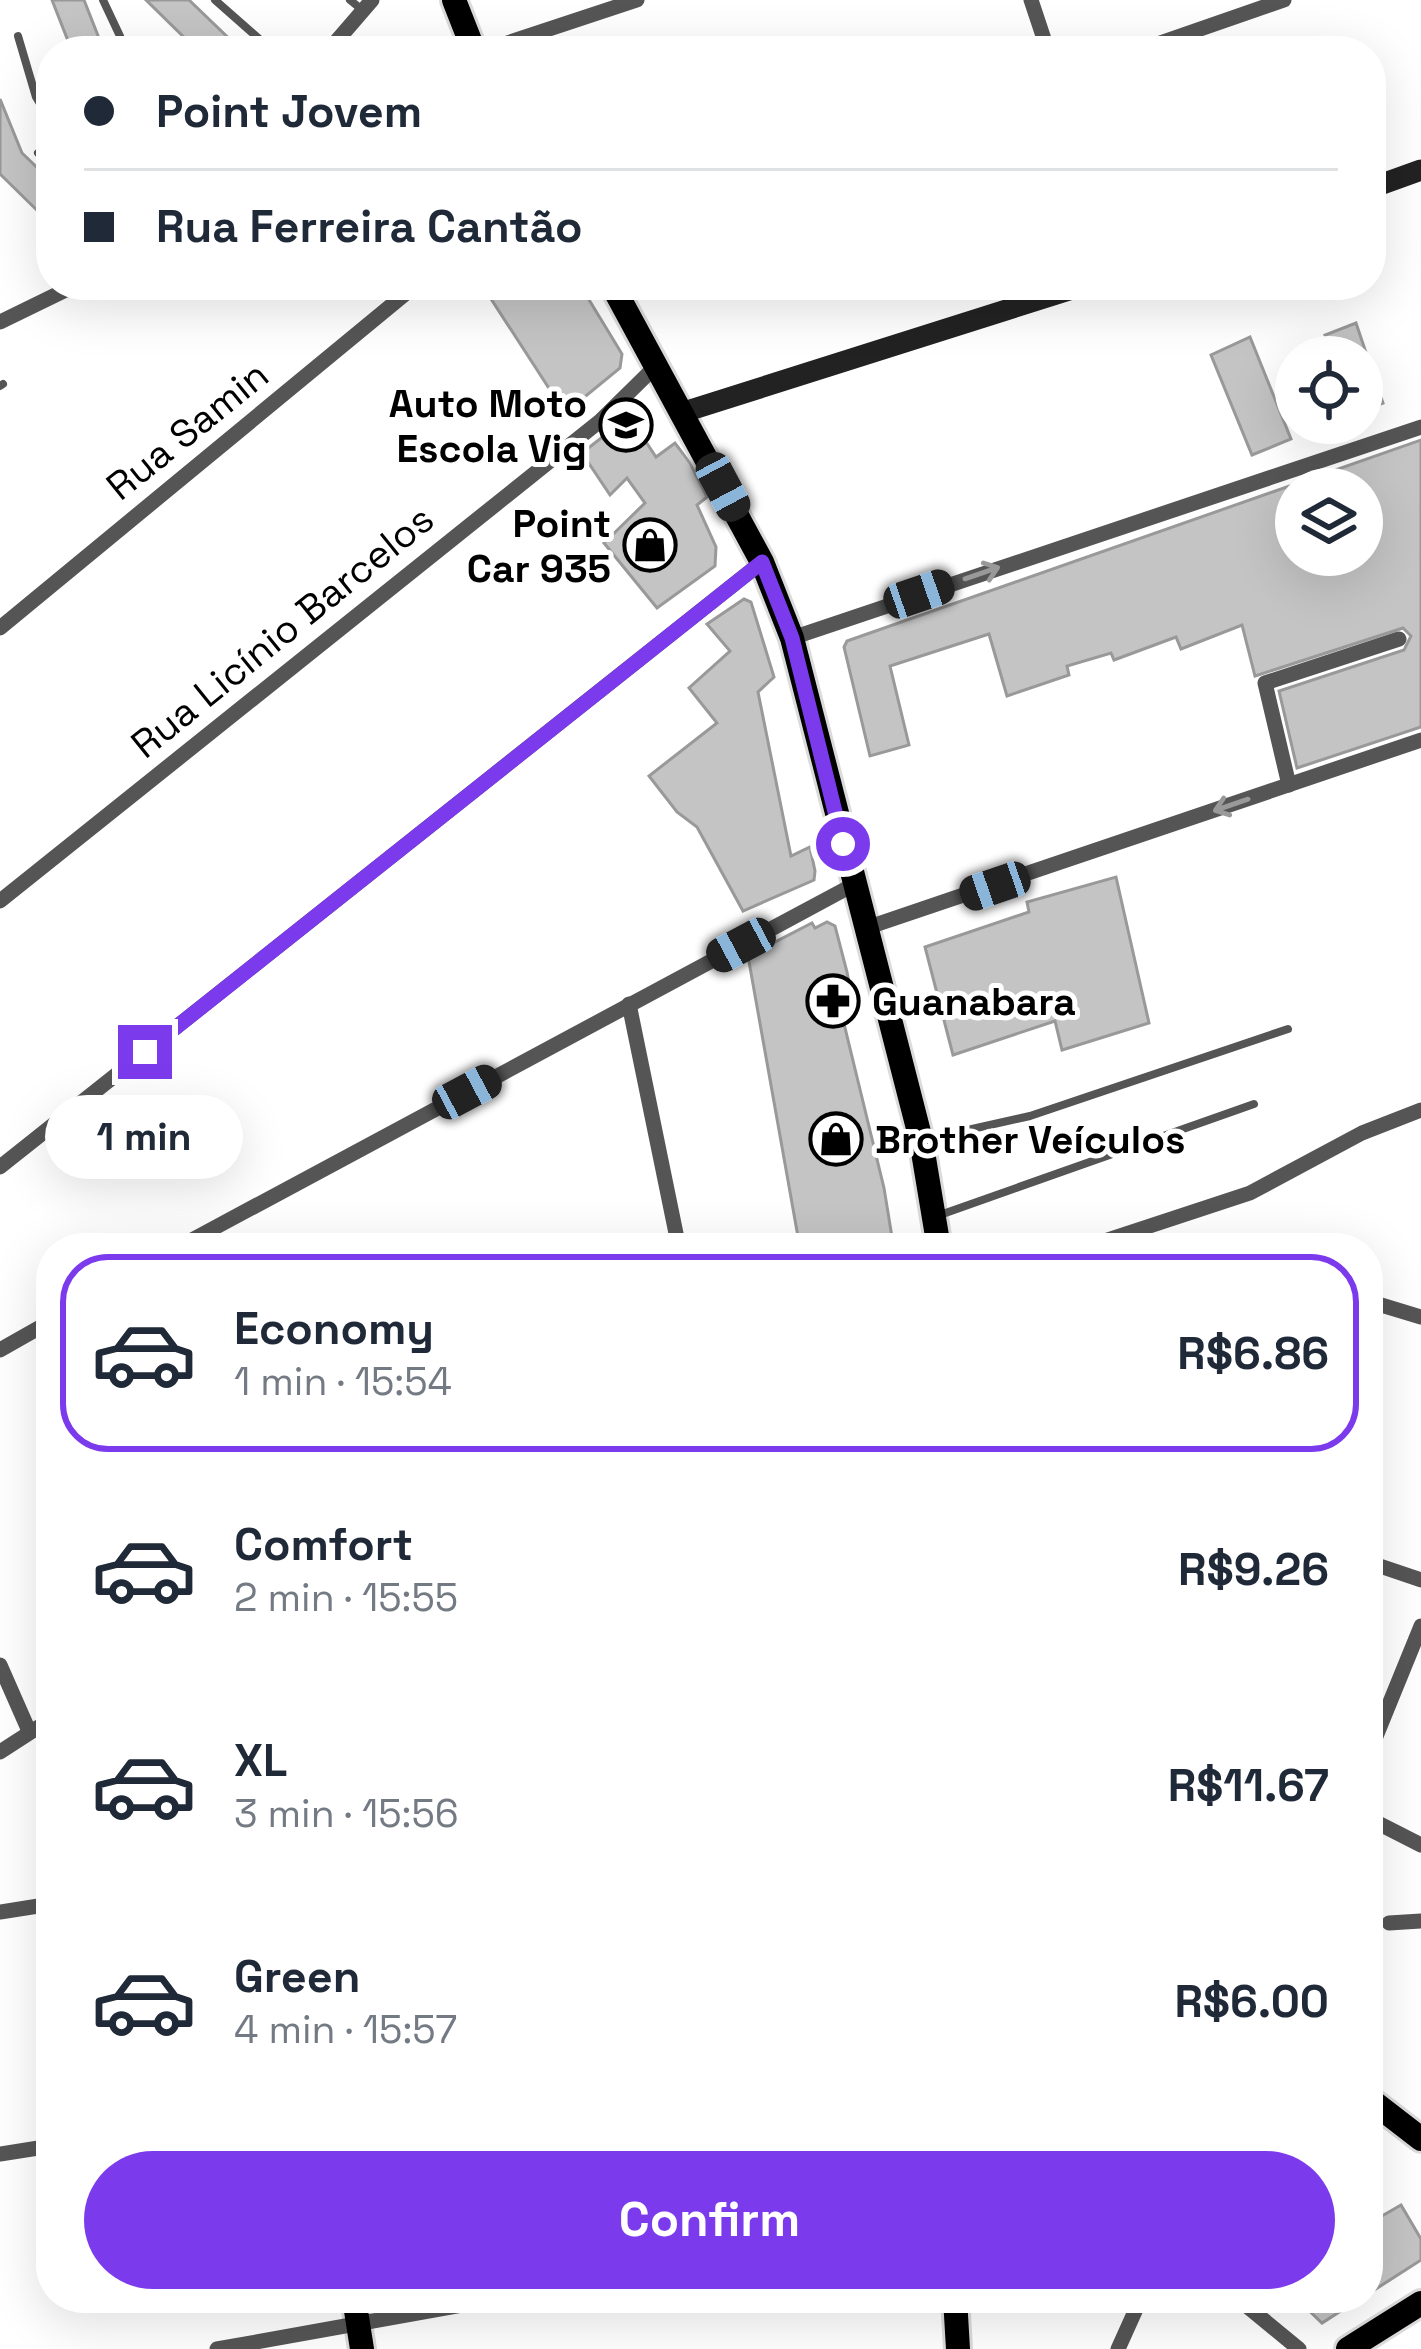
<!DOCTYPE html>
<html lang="en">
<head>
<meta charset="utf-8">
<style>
	body { margin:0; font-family:"Space Grotesk",sans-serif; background:#f2f2f3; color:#1f2937; height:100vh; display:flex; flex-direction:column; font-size:45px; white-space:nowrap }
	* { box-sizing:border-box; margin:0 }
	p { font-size:39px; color:#747a83 }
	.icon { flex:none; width:66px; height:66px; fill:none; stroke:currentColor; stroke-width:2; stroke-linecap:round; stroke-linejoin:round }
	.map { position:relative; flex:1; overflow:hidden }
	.details { position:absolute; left:36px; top:1233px; width:1347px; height:1080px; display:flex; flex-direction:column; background:#fff; border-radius:48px; box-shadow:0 12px 48px #0002 }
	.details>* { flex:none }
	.hud { position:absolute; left:36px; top:36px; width:1350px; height:264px; border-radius:48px; box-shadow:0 12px 48px #0002; display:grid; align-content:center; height:264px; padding:0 48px; background:#fff }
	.buttons { position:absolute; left:1275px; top:336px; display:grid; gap:24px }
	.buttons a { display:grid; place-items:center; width:108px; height:108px; border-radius:50%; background:#fff; box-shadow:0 12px 48px #0002; font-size:60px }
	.end { position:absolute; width:54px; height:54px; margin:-27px; border:15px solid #7c3aed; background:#fff; box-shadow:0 0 0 6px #fff }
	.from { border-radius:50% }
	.bubble { position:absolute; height:84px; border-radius:42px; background:#fff; box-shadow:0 12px 48px #0002; font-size:39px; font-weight:600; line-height:84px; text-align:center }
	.car { position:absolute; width:36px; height:72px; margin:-36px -18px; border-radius:15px; box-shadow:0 0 9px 3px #0007; background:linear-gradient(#222 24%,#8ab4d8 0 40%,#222 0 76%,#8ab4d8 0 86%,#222 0) }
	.hud b { display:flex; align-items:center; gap:42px; height:114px; font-size:45px }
	.hud b+b { border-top:3px solid #e0e1e3 }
	.hud i { width:30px; height:30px; background:#1f2937 }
	ul { padding:21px 0 0; list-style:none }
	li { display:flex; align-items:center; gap:36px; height:198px; margin:0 24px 18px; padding:0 24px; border:6px solid transparent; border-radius:48px }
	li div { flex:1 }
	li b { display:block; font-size:45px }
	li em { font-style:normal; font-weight:600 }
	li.on { border-color:#7c3aed }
	li>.icon { width:108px; height:108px; stroke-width:1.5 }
	.action { display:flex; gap:24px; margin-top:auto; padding:24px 48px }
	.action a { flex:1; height:138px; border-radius:72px; background:#7c3aed; color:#fff; font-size:48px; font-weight:600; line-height:138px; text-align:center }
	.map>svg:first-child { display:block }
	.building { fill:#c4c4c4; stroke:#999; stroke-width:3; fill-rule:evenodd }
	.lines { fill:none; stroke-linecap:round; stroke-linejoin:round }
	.primary-casing { stroke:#dbdbdb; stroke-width:30 }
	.lane { stroke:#555; stroke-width:8 }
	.street { stroke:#555; stroke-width:15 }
	.secondary { stroke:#222; stroke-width:21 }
	.primary { stroke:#000; stroke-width:24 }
	.oneway { stroke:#999 }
	.route { stroke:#7c3aed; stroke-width:15 }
	.labels { text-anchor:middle; stroke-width:10; stroke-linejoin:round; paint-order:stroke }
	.poi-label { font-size:39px; font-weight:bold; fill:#000; stroke:#fff; text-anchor:end }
	.street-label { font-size:39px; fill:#000; stroke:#fff }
</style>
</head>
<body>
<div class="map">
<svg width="1421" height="2349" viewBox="0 0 1421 2349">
	<rect width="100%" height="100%" fill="#fff"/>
	<g class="building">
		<path d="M52,0H84L104,51H72Z"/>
		<path d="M146,0H189L242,51H198Z"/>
		<path d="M0,99L22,153L51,181V224L0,174Z"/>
		<path d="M482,285H580L622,354L620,368L565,413Z"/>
		<path d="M1356,323L1383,403L1362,411V357H1334L1325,335Z"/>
		<path d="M1250,337L1291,439L1252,455L1211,355Z"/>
		<path d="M629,416L656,457L675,443L690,463L707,497L697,505L716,547L715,566L657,608L604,543L645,503L627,478L610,495L582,453Z"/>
		<path d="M1421,440V727L1297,768L1279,691L1404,650L1411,636L1403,628L1255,676L1242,625L1181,649L1176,637L1114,660L1111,653L1067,666L1069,675L1007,696L989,634L890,666L909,745L870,756L844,647L847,641ZM1296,489H1362V555H1296Z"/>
		<path d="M744,599L751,602L774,677L758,692L791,856L810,847L815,871L814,880L743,911L697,827L677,812L649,776L717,723L689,688L730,651L707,624Z"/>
		<path d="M1116,877L1149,1023L1062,1050L1055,1021L953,1055L925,947L1029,912L1027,902Z"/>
		<path d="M812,923L815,928L827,922L835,926L847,972L851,993L837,995L884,1188L892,1237L888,1248H800L748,956Z"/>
		<path d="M1401,2205L1421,2239V2260L1368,2294V2224Z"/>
		<path d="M1296,2298H1361L1322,2323Z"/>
	</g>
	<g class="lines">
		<g class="primary-casing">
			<g id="primary">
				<path d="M454,0L474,51"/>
				<path d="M612,285L762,562L792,638L921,1140L939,1248"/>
				<path d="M1368,2098L1421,2139"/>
				<path d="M354,2298L362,2349"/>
				<path d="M955,2298L958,2349"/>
				<path d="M1348,2349L1421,2303"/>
			</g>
		</g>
		<g class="lane">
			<path d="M103,0L127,51"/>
			<path d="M215,0L273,51"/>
			<path d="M350,0L361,9"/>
			<path d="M18,36L36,97L51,122"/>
			<path d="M38,153L51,167"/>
			<path d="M0,386L3,384"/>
			<path d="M923,1140L1030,1116L1288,1029"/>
			<path d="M937,1216L1254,1104"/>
		</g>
		<g class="street">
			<path d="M1031,0L1048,51"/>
			<path d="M328,51L372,0"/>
			<path d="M483,51L637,0"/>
			<path d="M1137,51L1284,0"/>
			<path d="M0,322L76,285"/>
			<path d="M0,628L416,285"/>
			<path d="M792,638L1421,427"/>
			<path d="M1289,785L1265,683L1399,639"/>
			<path d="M0,901L600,421L658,364"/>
			<path d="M866,928L1421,740"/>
			<path d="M629,1004L679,1248"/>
			<path d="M0,1167L762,562"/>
			<path d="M1127,1234L1169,1248"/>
			<path d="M177,1248L853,885"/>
			<path d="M1083,1248L1250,1193L1362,1133L1421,1110"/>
			<path d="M1368,1301L1421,1317"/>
			<path d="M0,1350L51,1321"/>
			<path d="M1368,1562L1421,1580"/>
			<path d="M0,1665L29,1731"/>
			<path d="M0,1752L51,1719"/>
			<path d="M1368,1756L1421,1626"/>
			<path d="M1368,1818L1421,1845"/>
			<path d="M0,1912L51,1904"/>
			<path d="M1389,1923L1421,1921"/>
			<path d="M0,2154L51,2146"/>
			<path d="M1237,2298L1299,2349"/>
			<path d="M217,2349L501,2298"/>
			<path d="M1118,2349L1141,2298"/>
		</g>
		<g class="secondary">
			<path d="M1371,188L1421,170"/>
			<path d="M684,412L1085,285"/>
		</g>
		<use href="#primary" class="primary"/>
	</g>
	<defs><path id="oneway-shaft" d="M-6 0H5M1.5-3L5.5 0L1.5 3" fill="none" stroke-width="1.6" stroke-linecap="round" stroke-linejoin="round" transform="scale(3)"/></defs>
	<g class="oneway">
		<use href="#oneway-shaft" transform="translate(982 573) rotate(-19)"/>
		<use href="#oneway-shaft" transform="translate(1231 805) rotate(161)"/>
	</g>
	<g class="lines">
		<path class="route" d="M145,1052L762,562L792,638L843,844"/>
	</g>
	<defs>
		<g id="school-ring" transform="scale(2.7)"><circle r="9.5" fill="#fff" stroke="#000" stroke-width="1.5"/><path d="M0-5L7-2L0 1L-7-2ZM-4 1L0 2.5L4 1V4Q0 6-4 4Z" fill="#000"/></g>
		<g id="shop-ring" transform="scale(2.7)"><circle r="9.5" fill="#fff" stroke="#000" stroke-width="1.5"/><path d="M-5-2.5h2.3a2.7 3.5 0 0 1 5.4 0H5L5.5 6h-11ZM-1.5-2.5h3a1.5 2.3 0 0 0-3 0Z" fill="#000"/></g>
		<g id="pharmacy-ring" transform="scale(2.7)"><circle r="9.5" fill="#fff" stroke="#000" stroke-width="1.5"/><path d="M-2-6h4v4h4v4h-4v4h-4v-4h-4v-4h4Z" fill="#000"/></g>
	</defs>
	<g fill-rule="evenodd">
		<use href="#school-ring" x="626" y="425"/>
		<use href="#shop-ring" x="650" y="545"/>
		<use href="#pharmacy-ring" x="833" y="1001"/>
		<use href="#shop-ring" x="836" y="1139"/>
	</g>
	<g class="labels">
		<g class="poi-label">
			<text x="587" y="417">Auto Moto<tspan x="587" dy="45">Escola Vig</tspan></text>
			<text x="611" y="537">Point<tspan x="611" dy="45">Car 935</tspan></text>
			<text x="872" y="1015" text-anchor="start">Guanabara</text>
			<text x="875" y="1153" text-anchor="start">Brother Veículos</text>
		</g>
		<g class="street-label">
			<text transform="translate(187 430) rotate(-39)" y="14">Rua Samin</text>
			<text transform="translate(282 631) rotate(-39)" y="14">Rua Licínio Barcelos</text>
		</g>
	</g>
</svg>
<div class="buttons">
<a><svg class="icon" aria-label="locate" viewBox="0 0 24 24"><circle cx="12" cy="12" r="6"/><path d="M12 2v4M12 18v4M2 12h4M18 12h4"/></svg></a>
<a><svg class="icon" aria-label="layers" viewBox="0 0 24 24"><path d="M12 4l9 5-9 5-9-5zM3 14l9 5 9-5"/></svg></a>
</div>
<i class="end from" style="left:843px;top:844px"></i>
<i class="end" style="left:145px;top:1052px"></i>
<div class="bubble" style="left:45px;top:1095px;width:198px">1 min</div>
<i class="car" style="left:723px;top:487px;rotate:152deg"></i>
<i class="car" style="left:919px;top:594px;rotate:71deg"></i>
<i class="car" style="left:995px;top:886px;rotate:251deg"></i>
<i class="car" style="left:741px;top:945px;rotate:242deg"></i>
<i class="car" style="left:467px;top:1092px;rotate:62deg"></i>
<div class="hud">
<b><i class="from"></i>Point Jovem</b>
<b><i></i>Rua Ferreira Cantão</b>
</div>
<section class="details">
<ul>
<li class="on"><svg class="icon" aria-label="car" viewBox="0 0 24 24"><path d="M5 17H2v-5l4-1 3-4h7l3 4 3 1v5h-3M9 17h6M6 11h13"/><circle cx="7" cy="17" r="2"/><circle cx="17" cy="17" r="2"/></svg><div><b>Economy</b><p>1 min · 15:54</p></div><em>R$6.86</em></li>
<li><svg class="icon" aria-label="car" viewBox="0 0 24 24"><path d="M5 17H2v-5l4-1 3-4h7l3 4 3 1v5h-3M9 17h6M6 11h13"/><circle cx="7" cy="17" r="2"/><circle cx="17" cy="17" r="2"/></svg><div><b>Comfort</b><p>2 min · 15:55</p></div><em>R$9.26</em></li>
<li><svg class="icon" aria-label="car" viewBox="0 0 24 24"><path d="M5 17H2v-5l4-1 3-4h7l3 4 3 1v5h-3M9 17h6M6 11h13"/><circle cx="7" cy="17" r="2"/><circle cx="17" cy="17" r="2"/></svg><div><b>XL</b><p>3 min · 15:56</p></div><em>R$11.67</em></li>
<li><svg class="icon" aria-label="car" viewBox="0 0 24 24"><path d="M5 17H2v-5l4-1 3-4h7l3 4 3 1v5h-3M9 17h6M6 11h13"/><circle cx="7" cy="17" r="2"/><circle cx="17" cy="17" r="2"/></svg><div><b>Green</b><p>4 min · 15:57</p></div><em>R$6.00</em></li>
</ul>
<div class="action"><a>Confirm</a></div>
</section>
</div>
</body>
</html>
